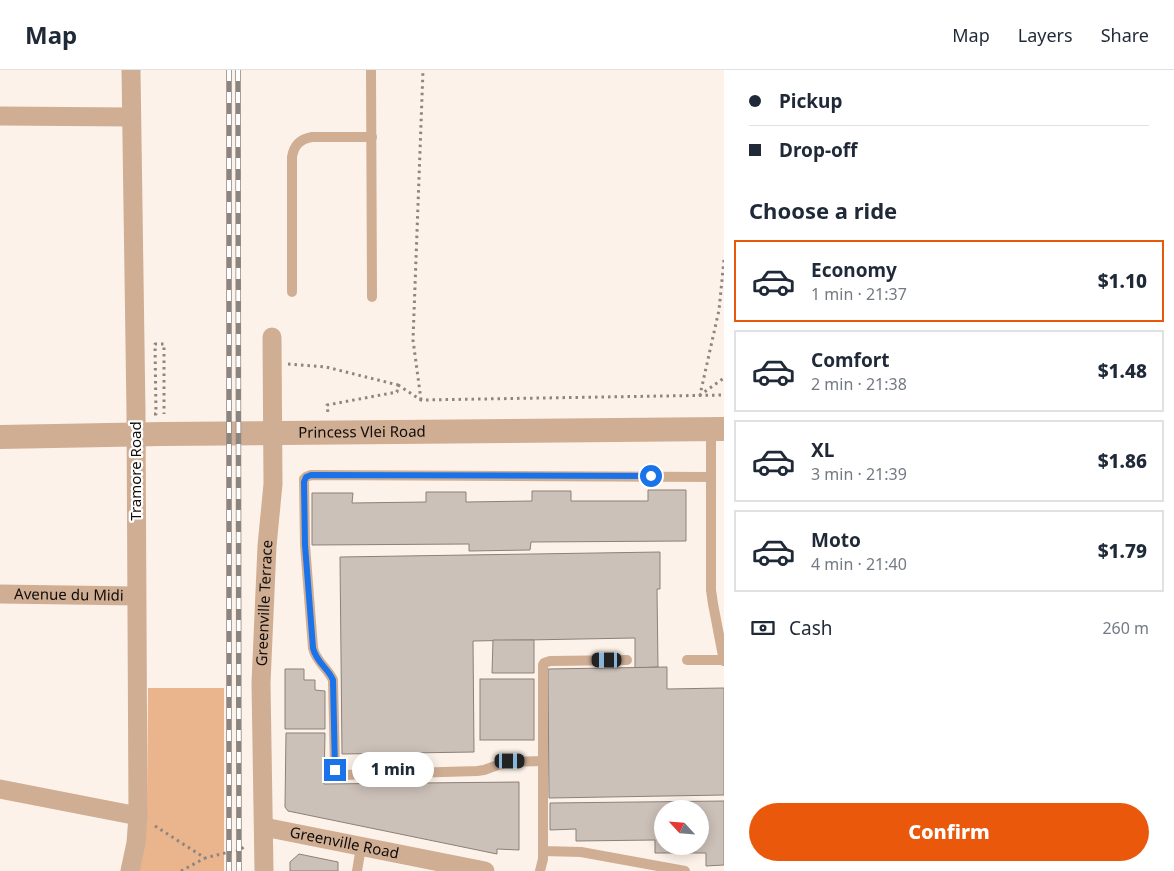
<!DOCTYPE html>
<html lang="en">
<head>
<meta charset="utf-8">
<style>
	body { margin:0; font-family:"Noto Sans",sans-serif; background:#f2f2f3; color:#1f2937; height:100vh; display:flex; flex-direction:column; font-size:19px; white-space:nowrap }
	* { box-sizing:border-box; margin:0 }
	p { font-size:16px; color:#747a83 }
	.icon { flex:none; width:28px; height:28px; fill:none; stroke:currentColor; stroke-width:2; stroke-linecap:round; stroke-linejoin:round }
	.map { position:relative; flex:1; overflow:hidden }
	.side { display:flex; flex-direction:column; background:#fff; width:450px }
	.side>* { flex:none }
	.guide { display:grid; align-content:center; height:110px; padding:0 25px; background:#fff }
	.needle { width:32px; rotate:296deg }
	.tools { position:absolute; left:654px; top:730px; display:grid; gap:10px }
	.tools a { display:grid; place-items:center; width:55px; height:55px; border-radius:50%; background:#fff; box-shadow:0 2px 12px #0003; font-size:25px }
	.end { position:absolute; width:22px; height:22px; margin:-11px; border:6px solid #1a73e8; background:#fff; box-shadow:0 0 0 2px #fff }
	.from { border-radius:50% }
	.bubble { position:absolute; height:35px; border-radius:18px; background:#fff; box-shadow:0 2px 12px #0003; font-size:16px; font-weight:800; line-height:35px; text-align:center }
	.car { position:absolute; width:15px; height:30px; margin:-15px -8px; border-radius:6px; box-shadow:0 0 4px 1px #0007; background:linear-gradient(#222 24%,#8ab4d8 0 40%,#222 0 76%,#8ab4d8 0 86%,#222 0) }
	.guide b { display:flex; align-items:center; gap:18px; height:48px; font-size:19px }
	.guide b+b { border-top:1px solid #e0e1e3 }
	.guide i { width:12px; height:12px; background:#1f2937 }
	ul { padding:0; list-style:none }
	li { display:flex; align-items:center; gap:15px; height:82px; margin:0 10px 8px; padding:0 15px; border:2px solid #e0e1e3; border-radius:0px }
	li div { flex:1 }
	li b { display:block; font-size:19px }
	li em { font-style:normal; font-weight:800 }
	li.on { border-color:#ea580c }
	li>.icon { width:45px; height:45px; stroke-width:1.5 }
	h2 { padding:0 25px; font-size:22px; line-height:60px }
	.pay { display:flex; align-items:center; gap:12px; height:55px; padding:0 25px; font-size:19px }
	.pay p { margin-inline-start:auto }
	.action { display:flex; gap:10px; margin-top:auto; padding:10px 25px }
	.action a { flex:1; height:58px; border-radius:30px; background:#ea580c; color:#fff; font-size:20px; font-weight:800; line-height:58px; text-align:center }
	header { display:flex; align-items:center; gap:30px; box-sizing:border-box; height:70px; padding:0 25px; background:#fff; border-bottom:1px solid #e0e1e3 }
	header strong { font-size:24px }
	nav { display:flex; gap:28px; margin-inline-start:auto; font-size:18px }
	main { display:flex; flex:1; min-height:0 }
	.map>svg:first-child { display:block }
	.green { fill:#eab58c }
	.building { fill:#ccc1b9; stroke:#8b8179; fill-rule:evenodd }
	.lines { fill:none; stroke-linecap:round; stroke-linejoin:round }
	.path { stroke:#8d8580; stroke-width:3; stroke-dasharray:2.5 4; stroke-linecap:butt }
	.service { stroke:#d0ae94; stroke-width:10 }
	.minor { stroke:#d0ae94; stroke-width:19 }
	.tertiary { stroke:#d0ae94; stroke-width:24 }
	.rail-casing { stroke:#8c857f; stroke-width:5.5 }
	.rail { stroke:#fff; stroke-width:4; stroke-dasharray:11; stroke-linecap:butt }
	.route { stroke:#1a73e8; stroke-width:6 }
	.labels { text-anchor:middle; stroke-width:4.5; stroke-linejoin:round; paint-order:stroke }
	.street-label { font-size:15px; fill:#100c0a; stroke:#fff }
</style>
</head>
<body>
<header>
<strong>Map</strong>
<nav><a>Map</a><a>Layers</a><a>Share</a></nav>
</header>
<main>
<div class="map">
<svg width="724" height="801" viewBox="0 0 724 801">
	<rect width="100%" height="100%" fill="#fdf2e9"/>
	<path class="green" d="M148,618H224V801H138L147,743Z"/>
	<g class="building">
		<path d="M648,420H686V471L531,472L530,480L469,481V474L312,475V423H353L352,433L426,432V422H466V432L532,431V421H571V431H648Z"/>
		<path d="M660,482V519H657L658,597L635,598V568L473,571L474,682L342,684L340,487Z"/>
		<path d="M493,570H534V603H492Z"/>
		<path d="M667,597V619L724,618V725L549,728L548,599Z"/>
		<path d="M285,599H304V610H315V620L325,621V659H285Z"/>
		<rect x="480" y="609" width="54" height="61"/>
		<path d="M286,663H325L324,714L519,712V780L497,779V784L288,741L285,737Z"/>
		<path d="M724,731V795L706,796V783H655V770L576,771V759L550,760V733ZM662,739H700V776H662Z"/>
		<path d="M299,784L338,792V801H290V792Z"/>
	</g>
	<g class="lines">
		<g class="path">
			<path d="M724,190L719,240L700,325L724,308"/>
			<path d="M288,294L326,297L398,315L397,322L327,335L328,343"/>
			<path d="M398,315L421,330L724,325"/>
			<path d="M421,330L413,270L423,0"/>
			<path d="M154,344H156L155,274H164V344"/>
			<path d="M155,756L205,788L229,782L239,781L246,775"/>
			<path d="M181,801L205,788"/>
		</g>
		<g class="service">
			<path d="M371,0L372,227"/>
			<path d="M292,222V87C294,75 300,69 312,67H372"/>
			<path d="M711,359V520L713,534L724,591"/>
			<path d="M627,590L550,591L544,593L543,595V781L581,782L685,801"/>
			<path d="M687,590H724"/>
			<path d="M543,691L506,692L484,700L477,701L342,705L337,702L335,697L333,610C328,598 316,592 313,578L305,475L304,409L306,407L311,405L711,407"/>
			<path d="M357,801L361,777"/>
			<path d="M540,801L543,789V781"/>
		</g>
		<g class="minor">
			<path d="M0,46L131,47"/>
			<path id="s1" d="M0,524L136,526"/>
			<path d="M0,719L138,746"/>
			<path id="s2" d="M264,757L485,801"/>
			<path d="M130,801L136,773L138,746L136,343L131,0"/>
			<path id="s3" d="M264,801L261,613L267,476L273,414L272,267"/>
		</g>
		<path class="tertiary" id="s4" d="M0,367L162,364L724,359"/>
		<g class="rail-casing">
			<g id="rail">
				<path d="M229,0V801"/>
				<path d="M238,0L239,801"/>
			</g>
		</g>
		<use href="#rail" class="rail"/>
	</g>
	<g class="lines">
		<path class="route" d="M335,700L333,610C328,598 316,592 313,578L305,475L304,412L306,407L311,405L651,406"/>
	</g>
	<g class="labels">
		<g class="street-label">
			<text dy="5" stroke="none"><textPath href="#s4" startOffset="362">Princess Vlei Road</textPath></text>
			<text transform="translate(136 401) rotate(-90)" y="5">Tramore Road</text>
			<text dy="5" stroke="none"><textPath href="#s1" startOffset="69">Avenue du Midi</textPath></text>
			<text dy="5" stroke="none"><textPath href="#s3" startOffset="268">Greenville Terrace</textPath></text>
			<text dy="5" stroke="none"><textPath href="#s2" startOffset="82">Greenville Road</textPath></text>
		</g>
	</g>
</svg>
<div class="tools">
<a><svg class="needle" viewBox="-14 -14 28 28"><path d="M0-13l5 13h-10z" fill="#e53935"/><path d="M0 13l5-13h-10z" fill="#747a83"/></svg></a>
</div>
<i class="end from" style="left:651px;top:406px"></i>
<i class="end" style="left:335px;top:700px"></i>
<div class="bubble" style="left:352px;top:682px;width:82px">1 min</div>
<i class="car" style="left:607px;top:590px;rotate:270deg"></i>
<i class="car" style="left:510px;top:691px;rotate:90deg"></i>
</div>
<section class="side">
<div class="guide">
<b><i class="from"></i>Pickup</b>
<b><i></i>Drop-off</b>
</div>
<h2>Choose a ride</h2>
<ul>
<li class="on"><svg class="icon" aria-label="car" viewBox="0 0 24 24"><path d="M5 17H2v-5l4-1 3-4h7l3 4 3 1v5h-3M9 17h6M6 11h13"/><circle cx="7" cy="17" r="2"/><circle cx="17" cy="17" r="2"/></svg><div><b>Economy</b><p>1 min · 21:37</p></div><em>$1.10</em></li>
<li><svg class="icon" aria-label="car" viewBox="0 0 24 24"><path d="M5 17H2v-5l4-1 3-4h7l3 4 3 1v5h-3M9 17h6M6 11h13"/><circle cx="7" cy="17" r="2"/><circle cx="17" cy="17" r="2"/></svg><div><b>Comfort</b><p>2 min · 21:38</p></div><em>$1.48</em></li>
<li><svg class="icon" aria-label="car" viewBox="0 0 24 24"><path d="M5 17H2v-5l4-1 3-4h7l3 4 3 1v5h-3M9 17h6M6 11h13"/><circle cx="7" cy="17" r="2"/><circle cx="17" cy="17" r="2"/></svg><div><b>XL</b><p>3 min · 21:39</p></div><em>$1.86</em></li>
<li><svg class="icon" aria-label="car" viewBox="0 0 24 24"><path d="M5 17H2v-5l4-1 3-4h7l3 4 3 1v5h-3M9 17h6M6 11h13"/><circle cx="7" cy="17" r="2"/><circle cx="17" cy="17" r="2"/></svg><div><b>Moto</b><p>4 min · 21:40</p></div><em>$1.79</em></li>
</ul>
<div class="pay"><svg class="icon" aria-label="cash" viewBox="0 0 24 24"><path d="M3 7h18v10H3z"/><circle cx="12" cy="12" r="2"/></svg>Cash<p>260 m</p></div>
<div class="action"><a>Confirm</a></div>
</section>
</main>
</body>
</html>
